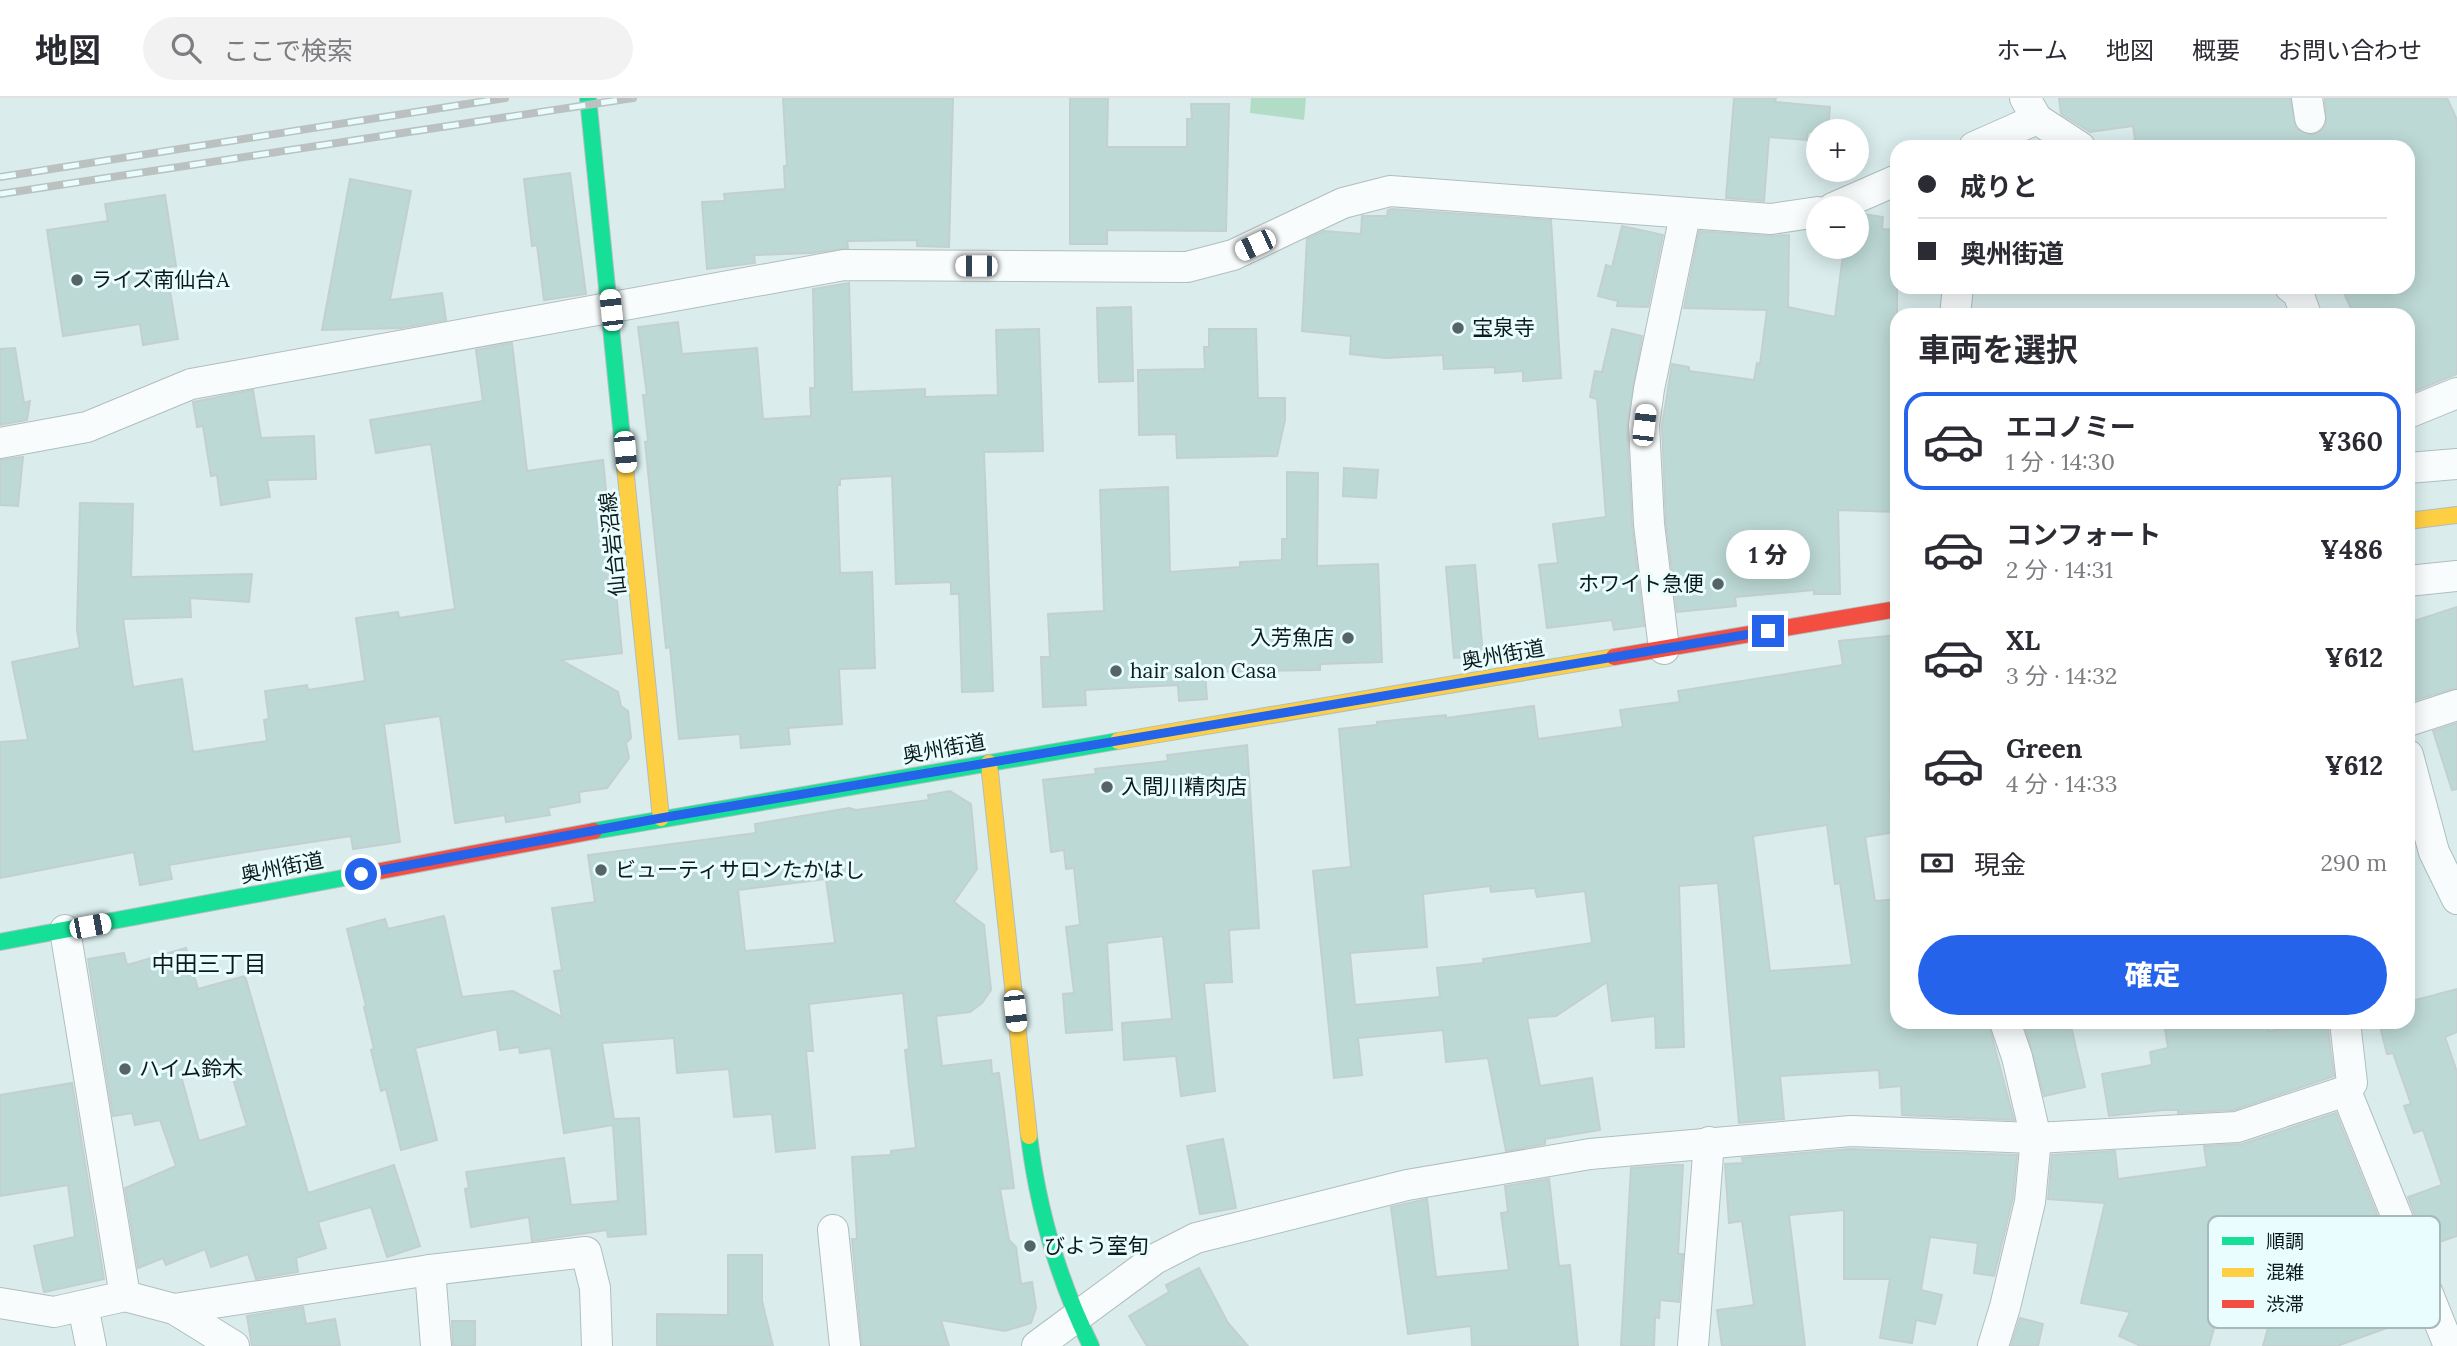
<!DOCTYPE html>
<html lang="ja">
<head>
<meta charset="utf-8">
<style>
	body { margin:0; font-family:Lora,"Noto Sans JP",serif; background:#f2f2f3; color:#2b2b33; height:100vh; display:flex; flex-direction:column; font-size:26px; white-space:nowrap }
	* { box-sizing:border-box; margin:0 }
	p { font-size:23px; color:#7c7c81 }
	.icon { flex:none; width:38px; height:38px; fill:none; stroke:currentColor; stroke-width:2; stroke-linecap:round; stroke-linejoin:round }
	.map { position:relative; flex:1; overflow:hidden }
	.sheet { position:absolute; left:1890px; top:210px; width:525px; height:721px; display:flex; flex-direction:column; background:#fff; border-radius:21px; box-shadow:0 4px 18px #0003 }
	.sheet>* { flex:none }
	.banner { position:absolute; left:1890px; top:42px; width:525px; height:154px; border-radius:21px; box-shadow:0 4px 18px #0003; display:grid; align-content:center; height:154px; padding:0 28px; background:#fff }
	.fabs { position:absolute; left:1806px; top:21px; display:grid; gap:14px }
	.fabs a { display:grid; place-items:center; width:63px; height:63px; border-radius:50%; background:#fff; box-shadow:0 4px 18px #0003; font-size:35px }
	.end { position:absolute; width:32px; height:32px; margin:-16px; border:9px solid #2563eb; background:#fff; box-shadow:0 0 0 4px #fff }
	.from { border-radius:50% }
	.bubble { position:absolute; height:49px; border-radius:24px; background:#fff; box-shadow:0 4px 18px #0003; font-size:23px; font-weight:800; line-height:49px; text-align:center }
	.car { position:absolute; width:21px; height:42px; margin:-21px -10px; border-radius:9px; box-shadow:0 0 5px 2px #0007; background:linear-gradient(#fff 24%,#345 0 40%,#fff 0 76%,#345 0 86%,#fff 0) }
	.banner b { display:flex; align-items:center; gap:24px; height:66px; font-size:26px }
	.banner b+b { border-top:2px solid #e1e1e2 }
	.banner i { width:18px; height:18px; background:#2b2b33 }
	ul { padding:0; list-style:none }
	li { display:flex; align-items:center; gap:21px; height:98px; margin:0 14px 10px; padding:0 14px; border:4px solid transparent; border-radius:21px }
	li div { flex:1 }
	li b { display:block; font-size:26px }
	li em { font-style:normal; font-weight:800 }
	li.current { border-color:#2563eb }
	li>.icon { width:63px; height:63px; stroke-width:1.5 }
	h2 { padding:0 28px; font-size:32px; line-height:84px }
	.pay { display:flex; align-items:center; gap:18px; height:77px; padding:0 28px; font-size:26px }
	.pay p { margin-inline-start:auto }
	.cta { display:flex; gap:14px; margin-top:auto; padding:14px 28px }
	.cta a { flex:1; height:80px; border-radius:42px; background:#2563eb; color:#fff; font-size:28px; font-weight:800; line-height:80px; text-align:center }
	header { display:flex; align-items:center; gap:42px; box-sizing:border-box; height:98px; padding:0 35px; background:#fff; border-bottom:2px solid #e1e1e2 }
	header strong { font-size:33px }
	nav { display:flex; gap:38px; margin-inline-start:auto; font-size:24px }
	.search { width:490px; height:63px; background:#f2f2f3; display:flex; align-items:center; gap:18px; box-sizing:border-box; padding:0 24px; border-radius:38px; color:#7c7c81; font-size:26px }
	.map>svg:first-child { display:block }
	.green { fill:#b1ddc6 }
	.building { fill:#bdd9d5; stroke:#c3d0cf; stroke-width:2; fill-rule:evenodd }
	.lines { fill:none; stroke-linecap:round; stroke-linejoin:round }
	.street-casing { stroke:#b0bebf; stroke-width:32 }
	.fast-casing { stroke:#b0bebf; stroke-width:18 }
	.slow-casing { stroke:#b0bebf; stroke-width:18 }
	.jam-casing { stroke:#b0bebf; stroke-width:18 }
	.street { stroke:#f9fcfc; stroke-width:30 }
	.fast { stroke:#16e098; stroke-width:16 }
	.slow { stroke:#ffcf43; stroke-width:16 }
	.jam { stroke:#f24e42; stroke-width:16 }
	.rail-casing { stroke:#bbc0c0; stroke-width:8 }
	.rail { stroke:#e9fdfe; stroke-width:5; stroke-dasharray:16; stroke-linecap:butt }
	.route { stroke:#2563eb; stroke-width:9 }
	.poi-dot { fill:#556464; stroke:#e9fdfe; stroke-width:2.5 }
	.labels { text-anchor:middle; stroke-width:6; stroke-linejoin:round; paint-order:stroke }
	.poi-label { font-size:21px; fill:#0d1a1a; stroke:#e9fdfe; text-anchor:start }
	.street-label { font-size:21px; fill:#0d1a1a; stroke:#e9fdfe }
	.neighbourhood-label { font-size:23px; fill:#0d1a1a; stroke:#e9fdfe }
	.key { fill:#e9fdfe; stroke:#a7b9ba; stroke-width:2 }
	.key-label { font-size:19px; fill:#0d1a1a }
</style>
</head>
<body>
<header>
<strong>地図</strong>
<div class="search"><svg class="icon" aria-label="search" viewBox="0 0 24 24"><circle cx="10" cy="10" r="6"/><path d="M15 15l6 6"/></svg>ここで検索</div>
<nav><a>ホーム</a><a>地図</a><a>概要</a><a>お問い合わせ</a></nav>
</header>
<div class="map">
<svg width="2457" height="1248" viewBox="0 0 2457 1248">
	<rect width="100%" height="100%" fill="#daecec"/>
	<path class="green" d="M1251,0H1306L1304,22L1250,15Z"/>
	<g class="building">
		<path d="M783,0H953L949,149L917,148V142L847,143L848,150L812,155L754,157L755,165L707,171L702,104L725,103L724,96L785,91L784,68H787Z"/>
		<path d="M1070,0H1108L1107,49H1187V21H1192L1191,6H1229L1226,133L1107,132V146H1070Z"/>
		<path d="M1734,0H1776L1775,4L1830,9L1828,33L1808,34L1807,42L1769,39L1764,103L1726,100Z"/>
		<path d="M2059,0H2290L2296,30L2312,37L2321,33L2326,26L2325,0H2447L2457,22V276L2408,296V217H2354L2344,195L2361,189H2408V49H2136L2133,28L2090,34L2061,16Z"/>
		<path d="M570,75L586,196L544,202L537,147L532,148L524,81Z"/>
		<path d="M350,81L411,93L390,202L442,195L446,222L401,230L322,232Z"/>
		<path d="M165,97L176,168L166,169L178,241L143,247L140,226L63,238L47,132L108,123L105,106Z"/>
		<path d="M1392,111L1551,122L1561,280L1523,283V273L1495,275V269L1444,271L1443,257L1386,260L1350,256L1351,238L1302,233L1307,141L1324,133L1361,136L1362,118H1387L1388,112Z"/>
		<path d="M1863,116L1883,119L1882,131L1897,132V414L1838,412L1840,496H1814V492L1735,499L1736,508L1677,514L1666,425L1662,328L1672,266L1689,269V273L1754,282L1757,265L1760,266L1767,212L1684,210L1699,133L1770,138L1789,137L1788,209L1835,219L1844,149H1857V119Z"/>
		<path d="M1622,128L1663,137L1648,209L1617,208L1618,203L1598,198L1606,167L1612,169Z"/>
		<path d="M849,185L852,294L925,291V299L998,297L996,232L1039,231L1043,353L984,354L993,593L962,594L959,496H951V484L896,486L892,378L840,381V387H837L840,475L872,474L875,570L839,571L842,626L788,630L790,646L741,650L740,636L679,641L670,549L666,550L645,344L648,343L643,297H647L638,229L678,224L682,256L757,250L763,321L811,318L810,290H815L813,191Z"/>
		<path d="M1131,209L1133,283L1099,284L1097,210Z"/>
		<path d="M1209,231H1256L1258,300H1285V322L1277,358L1177,360L1176,336L1139,337L1138,272L1205,271L1204,249H1209Z"/>
		<path d="M1612,231L1642,238L1627,328L1632,428L1644,528L1614,532L1612,522L1547,530L1539,467L1558,465L1553,426L1606,419L1597,301L1590,299L1595,273L1602,274Z"/>
		<path d="M512,245L527,373L603,362L622,555L561,562L618,594L621,608L628,613L631,640L626,645L629,660L607,690L579,694L580,704L548,710L550,717L506,724L505,717L455,725L440,618L384,626L400,744L353,751L351,738L240,755L169,767L172,781L140,787L134,754L0,780V644L28,642L12,564L80,550L77,532L80,405L133,406L131,479L252,476L249,504L190,500L191,519L123,521L133,589L182,581L193,654L267,643L264,622L269,621L265,593L307,587L308,592L365,583L356,520L398,514L399,520L455,511L431,346L376,355L370,322L483,303L476,252Z"/>
		<path d="M15,250L24,305L30,303L27,322L0,327V251Z"/>
		<path d="M253,292L261,340L314,338L316,381L267,382L270,399L221,407L217,377L211,378L203,328L197,329L193,304Z"/>
		<path d="M23,359L18,408L0,407V362Z"/>
		<path d="M1344,370L1378,372L1376,400L1343,398Z"/>
		<path d="M1287,374L1318,375L1317,468L1378,466L1382,564L1320,566V572L1205,574L1207,601L1179,603L1178,587L1085,592L1086,607L1043,609L1041,559H1050L1048,516L1104,513L1100,392L1168,389L1170,474L1240,469V464L1282,462V441H1287Z"/>
		<path d="M1475,467L1483,557L1454,560L1446,469Z"/>
		<path d="M2457,509V590L2415,602L2413,593L2408,594V525Z"/>
		<path d="M1897,537V684L1889,685L1896,734L1865,739L1875,803L1897,801V924H1988L2014,1022L1902,1017L1901,988L1880,990L1879,972L1780,978L1784,1021L1739,1025L1718,785L1679,788L1684,949L1656,950L1655,918L1612,923L1607,884L1556,918L1527,920L1540,988L1592,980L1600,1032L1545,1041V1046L1506,1053L1488,960L1446,964L1443,932L1358,940L1362,977L1334,980L1313,773L1351,769L1339,631L1377,627V624L1446,617V620L1534,608L1538,641L1623,629L1620,612L1680,604L1678,593L1843,567L1839,543ZM1827,727L1835,786L1840,785L1852,867L1770,873L1753,738ZM1490,788L1491,794L1535,790L1537,799L1585,793L1592,845L1483,861L1484,865L1437,870L1440,899L1355,907L1350,855L1427,849L1423,796Z"/>
		<path d="M2457,625V691L2452,692L2433,633Z"/>
		<path d="M1247,647L1259,830L1229,832L1232,884L1204,885L1215,993L1181,998L1176,958L1124,962L1122,925L1172,921L1163,838L1107,845L1112,932L1066,935L1063,896L1074,895L1066,829L1080,827L1074,770L1066,771L1064,752L1051,754L1043,682L1096,676L1095,671L1168,663L1167,657Z"/>
		<path d="M950,693L971,706L977,771L954,804L984,827L991,892L982,905L970,914L936,918L942,968L991,962L992,976L999,975L1014,1090L1000,1091L1009,1142L1016,1149L1021,1186L1032,1184L1036,1210L1031,1225L1005,1233L941,1222L949,1248H862L852,1141H857L852,1059L891,1057V1053L916,1050L905,952L909,951L903,895L809,906L813,953H806L815,1050L776,1054L772,1016L734,1019L729,971L677,975L674,940L602,945L614,1021L639,1020L646,1136L608,1139L607,1132L532,1143L529,1119L471,1129L465,1091L469,1090L466,1074L564,1060L571,1107L618,1103L613,1027L564,1035L551,950L520,955L519,949L500,952L497,931L415,950L437,1042L401,1052L386,991L381,993L371,952L374,951L364,909L366,908L347,831L385,821L388,831L444,818L462,899L513,893L562,919L554,873L562,872L552,810L595,804L588,757L756,735L755,726L849,710L856,712L929,702L928,697ZM826,781L835,845L745,853L738,792Z"/>
		<path d="M186,850L198,891L245,878L308,1095L394,1067L420,1148L387,1159L371,1109L318,1124L326,1150L296,1160L298,1174L256,1181L248,1156L211,1169L205,1151L166,1167L163,1160L138,1170L125,1090L176,1068L160,1022L135,1027L132,1015L113,1018L88,861L124,855L127,867ZM228,964L247,1028L199,1043L181,978Z"/>
		<path d="M2457,891V934L2445,939L2457,974V1138L2427,1148L2408,1099L2442,1087L2423,1032L2414,1035L2404,1008L2411,1006L2393,955L2387,956L2379,924H2408V904Z"/>
		<path d="M2024,924H2070L2085,989L2044,998Z"/>
		<path d="M2164,924H2267L2269,933L2327,924L2334,978L2234,1012L2178,1015V1012H2163L2109,1018L2102,976L2152,967L2150,954L2168,950Z"/>
		<path d="M72,985L104,1181L44,1194L34,1148L75,1139L68,1087L0,1098V997Z"/>
		<path d="M2336,1015L2416,1213L2399,1219L2401,1225L2337,1248H2263L2277,1198L2373,1227L2342,1148L2227,1185L2209,1248H2141L2119,1238L2130,1214L2081,1205L2105,1105L2048,1101L2052,1057L2115,1053L2118,1081L2207,1069L2204,1048L2242,1046Z"/>
		<path d="M1223,1041L1236,1110L1200,1116L1187,1048Z"/>
		<path d="M1851,1051L2017,1057L2013,1099L1994,1178L1974,1175L1978,1145L1930,1139L1921,1192L1942,1197L1935,1226L1916,1222L1912,1245L1880,1240L1890,1181H1844V1112L1789,1117L1805,1248H1722L1717,1212L1754,1207L1742,1123L1729,1125L1725,1066L1743,1065L1742,1060Z"/>
		<path d="M1670,1067H1683L1678,1156H1683L1679,1204L1660,1202L1659,1220L1655,1219L1654,1248H1621L1631,1070Z"/>
		<path d="M1549,1081L1559,1168L1570,1167L1578,1248H1472L1471,1228L1408,1236L1391,1109L1427,1101L1436,1179L1509,1172L1501,1115L1508,1114L1505,1088Z"/>
		<path d="M728,1157H762V1203L773,1248H657V1216L728,1217Z"/>
		<path d="M1199,1170L1228,1225L1248,1248H1147L1129,1218L1169,1194L1166,1187Z"/>
		<path d="M303,1209L306,1226L335,1221L340,1248H252L247,1218Z"/>
		<path d="M2020,1220L2043,1226L2038,1248H2011Z"/>
		<path d="M452,1223H475V1248H453Z"/>
	</g>
	<g class="lines">
		<g class="street-casing">
			<g id="street">
				<path d="M2025,0L2037,21L2080,49"/>
				<path d="M2307,0L2310,20"/>
				<path d="M1974,49L2037,21"/>
				<path d="M1833,110L1897,82"/>
				<path d="M2290,189L2298,195L2306,217"/>
				<path d="M1955,217L1958,189"/>
				<path d="M2408,315L2457,295"/>
				<path d="M0,345L87,329L191,286L844,167L1187,169L1233,157L1343,105L1390,93L1771,121L1818,114"/>
				<path d="M2408,370L2457,366"/>
				<path d="M2408,483L2457,478"/>
				<path d="M1664,551L1649,426L1644,327L1649,291L1685,117"/>
				<path d="M2408,623L2457,607"/>
				<path d="M2408,657L2434,754L2457,801"/>
				<path d="M65,832L125,1198L174,1211L234,1248"/>
				<path d="M2346,993L2449,1248"/>
				<path d="M833,1132L845,1248"/>
				<path d="M430,1172L436,1248"/>
				<path d="M0,1205L54,1214L125,1198"/>
				<path d="M83,1208L91,1248"/>
				<path d="M174,1211L430,1172L586,1154L595,1190L597,1248"/>
				<path d="M1037,1248L1155,1161L1196,1140L1407,1087L1590,1056L1851,1033L2036,1040L2237,1029L2346,993L2352,985L2345,924"/>
				<path d="M1693,1248L1709,1044"/>
				<path d="M1993,1248L2005,1209L2030,1104L2036,1040L2017,959L2005,924"/>
			</g>
		</g>
		<g class="fast-casing">
			<g id="fast">
				<path d="M588,0L625,369"/>
				<path d="M594,733L1118,643"/>
				<path d="M0,844L375,774"/>
				<path d="M1029,1038C1038,1112 1058,1181 1091,1248"/>
			</g>
		</g>
		<g class="slow-casing">
			<g id="slow">
				<path d="M625,369L661,720"/>
				<path d="M2408,423L2457,417"/>
				<path d="M1118,643L1614,559"/>
				<path d="M989,665L1029,1038"/>
			</g>
		</g>
		<g class="jam-casing">
			<g id="jam">
				<path d="M1614,559L1897,511"/>
				<path d="M375,774L594,733"/>
			</g>
		</g>
		<use href="#street" class="street"/>
		<use href="#fast" class="fast"/>
		<use href="#slow" class="slow"/>
		<use href="#jam" class="jam"/>
		<g class="rail-casing">
			<g id="rail">
				<path d="M0,79L505,0"/>
				<path d="M0,96L633,0"/>
			</g>
		</g>
		<use href="#rail" class="rail"/>
	</g>
	<g class="lines">
		<path class="route" d="M361,776L661,720L1768,533"/>
	</g>
	<g class="poi-dot">
		<circle cx="77" cy="182" r="7"/>
		<circle cx="1458" cy="230" r="7"/>
		<circle cx="1718" cy="486" r="7"/>
		<circle cx="1348" cy="540" r="7"/>
		<circle cx="1116" cy="573" r="7"/>
		<circle cx="1107" cy="689" r="7"/>
		<circle cx="601" cy="772" r="7"/>
		<circle cx="125" cy="971" r="7"/>
		<circle cx="1030" cy="1148" r="7"/>
	</g>
	<g class="labels">
		<g class="poi-label">
			<text x="91" y="189">ライズ南仙台A</text>
			<text x="1472" y="237">宝泉寺</text>
			<text x="1704" y="493" text-anchor="end">ホワイト急便</text>
			<text x="1334" y="547" text-anchor="end">入芳魚店</text>
			<text x="1130" y="580">hair salon Casa</text>
			<text x="1121" y="696">入間川精肉店</text>
			<text x="615" y="779">ビューティサロンたかはし</text>
			<text x="139" y="978">ハイム鈴木</text>
			<text x="1044" y="1155">びよう室旬</text>
		</g>
		<g class="street-label">
			<text transform="translate(613 446) rotate(-96)" y="7">仙台岩沼線</text>
			<text transform="translate(1503 557) rotate(-10)" y="7">奥州街道</text>
			<text transform="translate(944 651) rotate(-10)" y="7">奥州街道</text>
			<text transform="translate(282 770) rotate(-11)" y="7">奥州街道</text>
		</g>
		<g class="neighbourhood-label">
			<text x="209" y="874">中田三丁目</text>
		</g>
	</g>
	<rect x="2208" y="1118" width="232" height="112" rx="10" class="key"/>
	<rect x="2222" y="1139" width="32" height="8" fill="#16e098"/>
	<rect x="2222" y="1170" width="32" height="9" fill="#ffcf43"/>
	<rect x="2222" y="1202" width="32" height="8" fill="#f24e42"/>
	<g class="key-label">
		<text x="2266" y="1150">順調</text>
		<text x="2266" y="1181">混雑</text>
		<text x="2266" y="1213">渋滞</text>
	</g>
</svg>
<div class="fabs">
<a>+</a>
<a>−</a>
</div>
<i class="end from" style="left:361px;top:776px"></i>
<i class="end" style="left:1768px;top:533px"></i>
<div class="bubble" style="left:1726px;top:432px;width:84px">1 分</div>
<i class="car" style="left:1255px;top:147px;rotate:245deg"></i>
<i class="car" style="left:976px;top:168px;rotate:270deg"></i>
<i class="car" style="left:611px;top:212px;rotate:354deg"></i>
<i class="car" style="left:1644px;top:327px;rotate:7deg"></i>
<i class="car" style="left:625px;top:354px;rotate:175deg"></i>
<i class="car" style="left:90px;top:828px;rotate:79deg"></i>
<i class="car" style="left:1015px;top:913px;rotate:174deg"></i>
<div class="banner">
<b><i class="from"></i>成りと</b>
<b><i></i>奥州街道</b>
</div>
<section class="sheet">
<h2>車両を選択</h2>
<ul>
<li class="current"><svg class="icon" aria-label="car" viewBox="0 0 24 24"><path d="M5 17H2v-5l4-1 3-4h7l3 4 3 1v5h-3M9 17h6M6 11h13"/><circle cx="7" cy="17" r="2"/><circle cx="17" cy="17" r="2"/></svg><div><b>エコノミー</b><p>1 分 · 14:30</p></div><em>¥360</em></li>
<li><svg class="icon" aria-label="car" viewBox="0 0 24 24"><path d="M5 17H2v-5l4-1 3-4h7l3 4 3 1v5h-3M9 17h6M6 11h13"/><circle cx="7" cy="17" r="2"/><circle cx="17" cy="17" r="2"/></svg><div><b>コンフォート</b><p>2 分 · 14:31</p></div><em>¥486</em></li>
<li><svg class="icon" aria-label="car" viewBox="0 0 24 24"><path d="M5 17H2v-5l4-1 3-4h7l3 4 3 1v5h-3M9 17h6M6 11h13"/><circle cx="7" cy="17" r="2"/><circle cx="17" cy="17" r="2"/></svg><div><b>XL</b><p>3 分 · 14:32</p></div><em>¥612</em></li>
<li><svg class="icon" aria-label="car" viewBox="0 0 24 24"><path d="M5 17H2v-5l4-1 3-4h7l3 4 3 1v5h-3M9 17h6M6 11h13"/><circle cx="7" cy="17" r="2"/><circle cx="17" cy="17" r="2"/></svg><div><b>Green</b><p>4 分 · 14:33</p></div><em>¥612</em></li>
</ul>
<div class="pay"><svg class="icon" aria-label="cash" viewBox="0 0 24 24"><path d="M3 7h18v10H3z"/><circle cx="12" cy="12" r="2"/></svg>現金<p>290 m</p></div>
<div class="cta"><a>確定</a></div>
</section>
</div>
</body>
</html>
